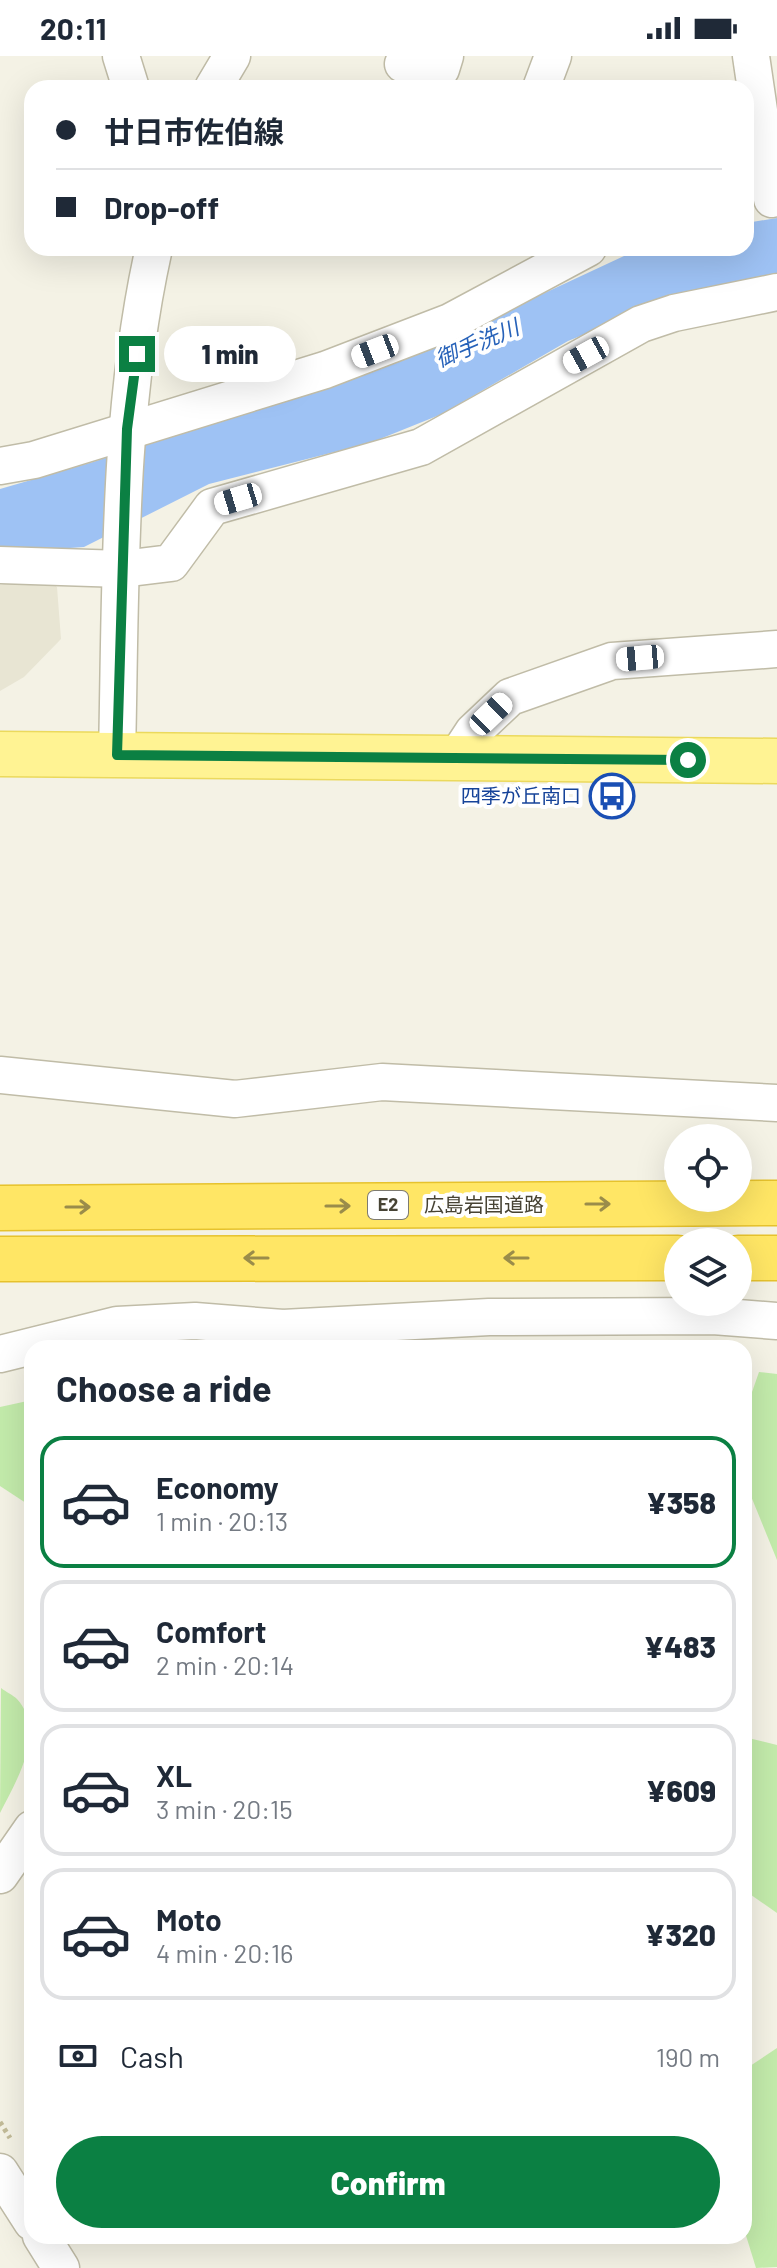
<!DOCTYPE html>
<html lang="en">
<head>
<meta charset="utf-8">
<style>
	body { margin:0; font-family:Barlow,"Noto Sans JP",sans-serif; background:#f6f6f7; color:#1f2937; height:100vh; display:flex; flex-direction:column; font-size:30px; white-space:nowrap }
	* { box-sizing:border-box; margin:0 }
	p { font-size:26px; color:#747a83 }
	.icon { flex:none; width:44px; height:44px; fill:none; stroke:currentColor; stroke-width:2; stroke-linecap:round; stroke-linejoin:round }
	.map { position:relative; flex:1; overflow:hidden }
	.sheet { position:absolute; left:24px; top:1284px; width:728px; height:904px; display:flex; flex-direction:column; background:#fff; border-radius:24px; box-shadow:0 8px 32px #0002 }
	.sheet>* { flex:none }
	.hud { position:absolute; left:24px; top:24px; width:730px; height:176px; border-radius:24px; box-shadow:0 8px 32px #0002; display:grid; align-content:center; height:176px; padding:0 32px; background:#fff }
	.tools { position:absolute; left:664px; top:1068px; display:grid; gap:16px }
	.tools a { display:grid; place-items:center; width:88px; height:88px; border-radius:50%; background:#fff; box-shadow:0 8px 32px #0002; font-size:40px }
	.end { position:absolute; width:36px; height:36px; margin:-18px; border:10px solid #0b8043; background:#fff; box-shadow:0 0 0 4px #fff }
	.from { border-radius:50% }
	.bubble { position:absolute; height:56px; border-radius:28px; background:#fff; box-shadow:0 8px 32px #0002; font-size:26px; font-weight:800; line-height:56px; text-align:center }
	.car { position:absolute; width:24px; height:48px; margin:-24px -12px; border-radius:10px; box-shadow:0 0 6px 2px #0007; background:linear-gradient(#fff 24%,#345 0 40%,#fff 0 76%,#345 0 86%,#fff 0) }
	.hud b { display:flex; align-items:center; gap:28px; height:76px; font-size:30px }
	.hud b+b { border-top:2px solid #e0e1e3 }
	.hud i { width:20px; height:20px; background:#1f2937 }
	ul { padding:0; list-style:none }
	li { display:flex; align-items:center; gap:24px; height:132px; margin:0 16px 12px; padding:0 16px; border:4px solid #e0e1e3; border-radius:24px }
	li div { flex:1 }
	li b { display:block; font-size:30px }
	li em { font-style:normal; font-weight:800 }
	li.on { border-color:#0b8043 }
	li>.icon { width:72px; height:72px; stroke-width:1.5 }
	h2 { padding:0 32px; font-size:36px; line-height:96px }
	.pay { display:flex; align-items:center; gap:20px; height:88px; padding:0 32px; font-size:30px }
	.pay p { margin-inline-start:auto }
	.cta { display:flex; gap:16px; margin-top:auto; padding:16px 32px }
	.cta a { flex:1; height:92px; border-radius:48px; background:#0b8043; color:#fff; font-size:32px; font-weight:800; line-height:92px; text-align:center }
	.status { display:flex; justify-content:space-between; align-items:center; height:56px; padding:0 40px; background:#fff; direction:ltr }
	.status svg { height:22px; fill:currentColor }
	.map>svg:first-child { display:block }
	.residential { fill:#e8e5d3 }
	.green { fill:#c3ebab }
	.water { fill:#9ec2f4 }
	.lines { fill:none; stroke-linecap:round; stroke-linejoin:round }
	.minor-casing { stroke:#c0bca7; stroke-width:39 }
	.major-casing { stroke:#ebd95d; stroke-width:47 }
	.highway-casing { stroke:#e6c22d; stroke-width:47 }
	.path { stroke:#c2bb98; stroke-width:5; stroke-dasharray:4 4; stroke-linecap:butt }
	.minor { stroke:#fff; stroke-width:36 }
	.major { stroke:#fff393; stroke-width:44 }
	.highway { stroke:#ffe665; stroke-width:44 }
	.oneway { stroke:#9a8c4a }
	.route { stroke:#0b8043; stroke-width:10 }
	.labels { text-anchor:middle; stroke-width:8; stroke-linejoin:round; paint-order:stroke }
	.shield { fill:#fff; stroke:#7e7b71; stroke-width:2 }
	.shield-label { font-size:18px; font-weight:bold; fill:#474334 }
	.transit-label { font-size:20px; fill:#164399; stroke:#fff; text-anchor:end }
	.street-label { font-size:20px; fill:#474334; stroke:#fff }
	.water-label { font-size:22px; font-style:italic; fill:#2762b9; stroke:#fff }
</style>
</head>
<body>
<div class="status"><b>20:11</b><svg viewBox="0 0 49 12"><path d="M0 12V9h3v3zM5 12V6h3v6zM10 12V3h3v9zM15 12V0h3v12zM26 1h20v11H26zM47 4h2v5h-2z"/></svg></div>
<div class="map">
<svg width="777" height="2212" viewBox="0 0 777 2212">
	<rect width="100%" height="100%" fill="#f4f2e5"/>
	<path class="residential" d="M45,522L57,531L61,583L24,621L0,635V529Z"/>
	<g class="green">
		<path d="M759,1316L777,1318V1504L744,1423V1359Z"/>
		<path d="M32,1344V1451L0,1430V1351Z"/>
		<path d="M1,1632C6,1636 13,1639 17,1643C47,1676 16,1725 0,1757Z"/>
		<path d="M744,1681L777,1689V1857L744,1834Z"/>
		<path d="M777,1992V2211L756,2212L744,2173V2014Z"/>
	</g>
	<path class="water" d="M777,162V222L659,248L568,285L442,358L370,387L209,428L84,491L0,497V433L93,406L268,348L521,248L624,200L649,192H746V167Z"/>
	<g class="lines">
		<g class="minor-casing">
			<g id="minor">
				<path d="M121,0L131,32"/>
				<path d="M751,0L772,143"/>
				<path d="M403,8L441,13L445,0"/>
				<path d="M213,32L232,0"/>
				<path d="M541,32L553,0"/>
				<path d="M0,410L34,404L325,314L450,266L588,192"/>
				<path d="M0,509L122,513L171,507L212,451L421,391L641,268L674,257L777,236"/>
				<path d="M117,699C121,530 117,357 154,192"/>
				<path d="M456,702L473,676L510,641L612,605L777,593"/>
				<path d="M0,1019L235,1043L382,1026L777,1047"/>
				<path d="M0,1298L117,1269L195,1265L283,1272L489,1261L713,1260L777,1265"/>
				<path d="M0,1819L32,1773"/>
				<path d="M0,2116L32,2166"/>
				<path d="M41,2180L61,2212"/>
			</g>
		</g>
		<g class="major-casing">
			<path id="major" d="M0,698L777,705"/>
		</g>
		<g class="highway-casing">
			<g id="highway">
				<path d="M0,1152L777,1147"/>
				<path d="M738,1202H777"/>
				<path d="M0,1203L678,1202"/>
			</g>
		</g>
		<path class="path" d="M0,2066L10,2082"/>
		<use href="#minor" class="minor"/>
		<use href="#major" class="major"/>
		<use href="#highway" class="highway"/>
	</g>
	<defs><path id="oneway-shaft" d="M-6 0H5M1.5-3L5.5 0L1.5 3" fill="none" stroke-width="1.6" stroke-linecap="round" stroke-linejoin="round" transform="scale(2)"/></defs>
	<g class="oneway">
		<use href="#oneway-shaft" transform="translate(598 1148)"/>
		<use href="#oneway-shaft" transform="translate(338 1150)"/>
		<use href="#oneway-shaft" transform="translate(78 1151)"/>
		<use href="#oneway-shaft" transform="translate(256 1202) rotate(180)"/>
		<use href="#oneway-shaft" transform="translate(516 1202) rotate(180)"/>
	</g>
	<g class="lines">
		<path class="route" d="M137,298L127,373L117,699L688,704"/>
	</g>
	<defs>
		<g id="bus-ring" transform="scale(2.3)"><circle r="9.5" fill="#fff" stroke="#1a4fb4" stroke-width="1.5"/><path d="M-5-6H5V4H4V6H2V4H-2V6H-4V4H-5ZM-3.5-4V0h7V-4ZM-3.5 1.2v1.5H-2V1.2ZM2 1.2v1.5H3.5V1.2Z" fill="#1a4fb4"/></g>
	</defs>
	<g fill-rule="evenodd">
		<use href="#bus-ring" x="612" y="740"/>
	</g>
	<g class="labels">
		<rect class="shield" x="368" y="1135" width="40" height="28" rx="6"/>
		<g class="shield-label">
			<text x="388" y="1155">E2</text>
		</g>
		<g class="transit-label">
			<text x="581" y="747">四季が丘南口</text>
		</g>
		<g class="street-label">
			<text x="484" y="1156">広島岩国道路</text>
		</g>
		<g class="water-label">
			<text transform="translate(477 287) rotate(-23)" y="8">御手洗川</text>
		</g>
	</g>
</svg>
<div class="tools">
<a><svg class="icon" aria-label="locate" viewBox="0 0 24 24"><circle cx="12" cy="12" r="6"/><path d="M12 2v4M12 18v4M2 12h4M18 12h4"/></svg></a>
<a><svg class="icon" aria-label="layers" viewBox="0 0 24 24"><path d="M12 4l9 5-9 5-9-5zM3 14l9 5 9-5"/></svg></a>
</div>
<i class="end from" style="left:688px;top:704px"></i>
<i class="end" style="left:137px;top:298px"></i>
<div class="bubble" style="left:164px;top:270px;width:132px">1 min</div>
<i class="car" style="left:375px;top:295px;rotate:249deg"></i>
<i class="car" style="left:586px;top:299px;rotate:241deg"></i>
<i class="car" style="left:238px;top:443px;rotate:253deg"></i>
<i class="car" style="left:640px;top:602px;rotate:265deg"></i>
<i class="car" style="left:491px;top:658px;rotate:46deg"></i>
<div class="hud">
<b><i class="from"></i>廿日市佐伯線</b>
<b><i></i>Drop-off</b>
</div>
<section class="sheet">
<h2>Choose a ride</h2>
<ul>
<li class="on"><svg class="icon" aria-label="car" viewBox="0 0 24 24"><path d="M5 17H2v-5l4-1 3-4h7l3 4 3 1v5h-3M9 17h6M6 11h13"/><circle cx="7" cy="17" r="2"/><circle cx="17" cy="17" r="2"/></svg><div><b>Economy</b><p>1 min · 20:13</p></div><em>¥358</em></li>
<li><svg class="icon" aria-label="car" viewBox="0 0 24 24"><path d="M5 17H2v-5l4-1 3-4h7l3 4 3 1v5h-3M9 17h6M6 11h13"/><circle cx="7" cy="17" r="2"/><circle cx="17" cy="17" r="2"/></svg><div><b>Comfort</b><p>2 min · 20:14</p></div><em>¥483</em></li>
<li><svg class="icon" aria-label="car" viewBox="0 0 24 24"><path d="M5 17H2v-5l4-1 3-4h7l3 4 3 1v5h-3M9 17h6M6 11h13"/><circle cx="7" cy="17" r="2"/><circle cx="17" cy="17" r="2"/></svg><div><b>XL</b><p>3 min · 20:15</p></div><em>¥609</em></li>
<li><svg class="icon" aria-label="car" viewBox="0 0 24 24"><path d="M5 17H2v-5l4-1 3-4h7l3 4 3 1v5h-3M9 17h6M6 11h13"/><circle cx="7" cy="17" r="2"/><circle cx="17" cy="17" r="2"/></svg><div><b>Moto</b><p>4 min · 20:16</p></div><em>¥320</em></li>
</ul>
<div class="pay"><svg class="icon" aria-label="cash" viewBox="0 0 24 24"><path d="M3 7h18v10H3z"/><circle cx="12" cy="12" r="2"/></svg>Cash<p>190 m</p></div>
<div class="cta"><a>Confirm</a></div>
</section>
</div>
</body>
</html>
